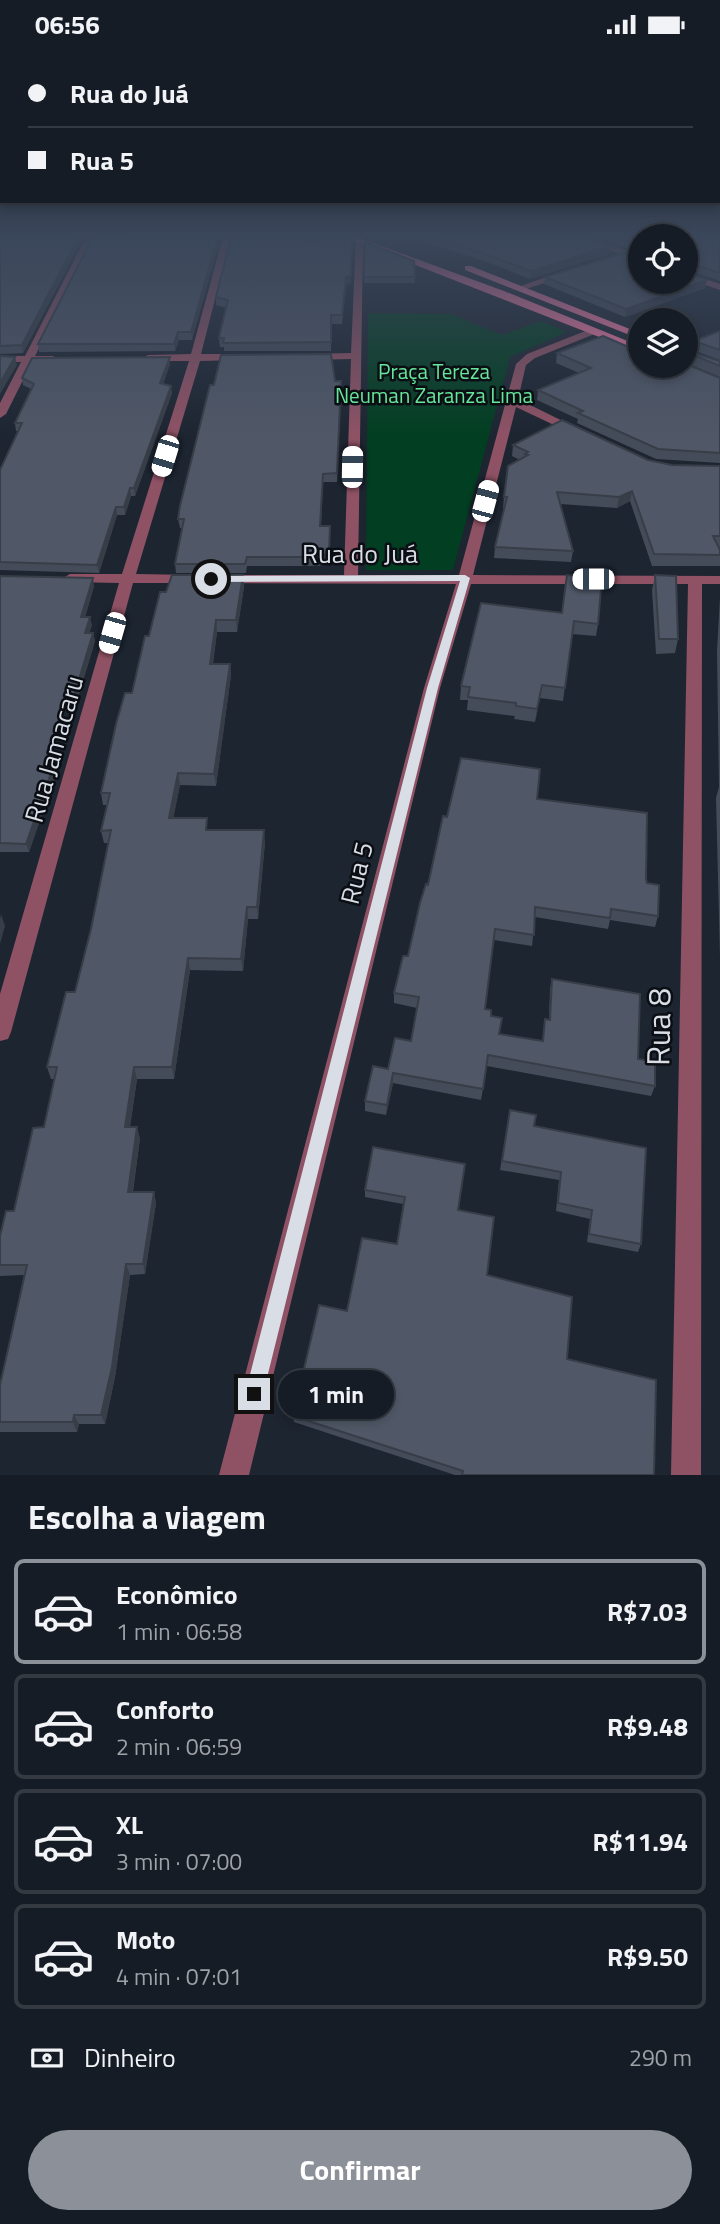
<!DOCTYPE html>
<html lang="pt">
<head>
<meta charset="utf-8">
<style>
	body { margin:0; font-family:"Titillium Web",sans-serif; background:#232932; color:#f1f3f6; height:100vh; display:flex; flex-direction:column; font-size:26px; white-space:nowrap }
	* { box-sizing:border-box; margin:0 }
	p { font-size:23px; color:#9ea1a7 }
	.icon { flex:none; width:38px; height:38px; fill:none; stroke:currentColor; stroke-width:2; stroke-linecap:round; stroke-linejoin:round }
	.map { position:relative; height:1426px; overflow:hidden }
	.panel { display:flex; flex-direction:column; background:#161c25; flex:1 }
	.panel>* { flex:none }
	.hud { position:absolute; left:0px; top:0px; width:721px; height:154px; box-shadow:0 4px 10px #0003,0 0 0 2px #353a42; display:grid; align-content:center; height:154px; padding:0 28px; background:#161c25 }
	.tools { position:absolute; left:628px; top:175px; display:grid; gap:14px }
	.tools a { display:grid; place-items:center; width:70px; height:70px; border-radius:50%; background:#161c25; box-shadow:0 4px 10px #0003,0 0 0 2px #353a42; font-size:35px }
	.end { position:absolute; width:32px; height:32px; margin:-16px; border:9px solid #d8dde6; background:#111; box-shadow:0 0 0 4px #111 }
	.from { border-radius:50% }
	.bubble { position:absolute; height:49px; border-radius:24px; background:#161c25; box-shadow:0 4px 10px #0003,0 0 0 2px #353a42; font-size:23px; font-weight:700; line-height:49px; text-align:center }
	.car { position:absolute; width:21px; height:42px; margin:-21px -10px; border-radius:9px; box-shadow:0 0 5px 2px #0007; background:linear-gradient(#fff 24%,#345 0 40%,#fff 0 76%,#345 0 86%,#fff 0) }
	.hud b { display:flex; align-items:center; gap:24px; height:66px; font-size:26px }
	.hud b+b { border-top:2px solid #353a42 }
	.hud i { width:18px; height:18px; background:#f1f3f6 }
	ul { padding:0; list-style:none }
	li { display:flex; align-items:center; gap:21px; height:105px; margin:0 14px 10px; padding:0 14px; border:4px solid #353a42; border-radius:10px }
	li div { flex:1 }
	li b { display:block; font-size:26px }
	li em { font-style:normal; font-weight:700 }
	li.selected { border-color:#8c9099 }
	li>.icon { width:63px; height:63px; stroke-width:1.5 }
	h2 { padding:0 28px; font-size:32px; line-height:84px }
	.pay { display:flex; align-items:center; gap:18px; height:77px; padding:0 28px; font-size:26px }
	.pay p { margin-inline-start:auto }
	.button { display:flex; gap:14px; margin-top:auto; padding:14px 28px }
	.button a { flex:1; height:80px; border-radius:42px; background:#8c9099; color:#fff; font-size:28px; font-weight:700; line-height:80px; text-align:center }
	.status { display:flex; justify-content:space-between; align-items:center; height:49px; padding:0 35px; background:#161c25; direction:ltr }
	.status svg { height:19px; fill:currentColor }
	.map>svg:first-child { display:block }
	.green { fill:#023e21 }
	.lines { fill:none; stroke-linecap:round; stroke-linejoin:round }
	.minor { fill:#8f5265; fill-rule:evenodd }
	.major { fill:#f97ba5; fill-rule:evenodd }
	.wall { fill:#454c59 }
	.shaded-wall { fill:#383e48 }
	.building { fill:#505867; stroke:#383e48; stroke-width:2 }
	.route { fill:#d8dde6 }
	.labels { text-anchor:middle; stroke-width:5; stroke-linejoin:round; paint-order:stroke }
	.far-park-label { font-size:21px; fill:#65e69b; stroke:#0b0e13 }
	.street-label { font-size:26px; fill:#d8dde6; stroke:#0b0e13 }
	.near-street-label { font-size:32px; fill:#d8dde6; stroke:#0b0e13 }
</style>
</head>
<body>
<div class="status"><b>06:56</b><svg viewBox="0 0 49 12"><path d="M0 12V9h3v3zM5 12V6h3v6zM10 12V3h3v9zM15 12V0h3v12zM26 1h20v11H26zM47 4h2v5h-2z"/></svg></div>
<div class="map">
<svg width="720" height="1426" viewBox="0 0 720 1426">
	<rect width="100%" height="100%" fill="#1d2531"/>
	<path class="green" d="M368,264L451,265L502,286L541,272L567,283L510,308L453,521H366Z"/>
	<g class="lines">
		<g class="minor">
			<path d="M86,188H95L35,307H53L58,310L53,313H32L6,365L0,369V354L21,313H0V307H25Z"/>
			<path d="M223,188H231L201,305H242L247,308L242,311L200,312L136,525L192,526L199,530L192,534H133L11,983L8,990L0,992V945L119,534L70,533L63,529L70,525H122L189,312H148L143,309L148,306L191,305Z"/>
			<path d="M576,188H589L640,207V213Z"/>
			<path d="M356,190L363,192L358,526H459L516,315L527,305L593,279L598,282L597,284L535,309L526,316L518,350L583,382L573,385L516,358L473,526L720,527V535H702L701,1426H671L688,535H471L440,639L249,1426H219L424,639L456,535L220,534L213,530L220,526H344L351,310L309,311L304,308L309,305L351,304Z"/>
			<path d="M566,221L569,222V226L523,241L518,238Z"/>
			<path d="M686,223L720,235V241L686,229Z"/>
		</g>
		<g class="major">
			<path d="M344,188H357L504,242L640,297V304Z"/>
			<path d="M465,217H471L640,284V290L465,221Z"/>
		</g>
	</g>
	<g class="wall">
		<path d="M0,188H83L23,304L0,305Z"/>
		<path d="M409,188H588L609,205L530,230L490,214Z"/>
		<path d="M597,188H640V204Z"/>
		<path d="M686,188L720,206V232L686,221Z"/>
		<path d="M155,190H217L218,197L192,291H179L175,302L39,303L38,295Z"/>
		<path d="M365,193L414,212L415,234H364Z"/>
		<path d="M545,228L705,239L625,268L544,235Z"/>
		<path d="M351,234L346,236L342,275H331V302H224V298H220L219,289L226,259L216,256V248Z"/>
		<path d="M720,282V311L692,301L694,292Z"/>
		<path d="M686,298L687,302L720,317V328L686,314Z"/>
		<path d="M557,304L720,329V414L656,410L577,374L578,370L537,351L538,341L579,324L556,314Z"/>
		<path d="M170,315L163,335L172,344L135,447H131L125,466H117L99,524L0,521V421L18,382H16L15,374L31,340L23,336L22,329Z"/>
		<path d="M335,332L341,340L337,433H323L321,477H330L329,512L319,517H247L246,524H176L175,515L182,479H180L178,470Z"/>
		<path d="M513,396L648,411L672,416L720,417V498H719L720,501V517H652L630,452L617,459L560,455L573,502L571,513L494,509L495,498L504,459H503L504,448L520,411L512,407Z"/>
		<path d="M243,526L244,538L237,583H217L213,615H230L231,626L216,737L180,736L173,769L209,781L265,793L258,870H248L243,922L190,921L174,1030H137L130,1078L140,1089L133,1143H154L156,1154L145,1225L130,1226L115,1328L105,1375H79L77,1383H0V1336L24,1226L0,1227V1187L14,1162L44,1078L55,1030H51L47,1018L75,943L91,880L109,794H104L101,782L107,756H103L101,744L149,587L166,543Z"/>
		<path d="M655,526L678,590L675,604L656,605L652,541Z"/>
		<path d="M0,527L94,537L85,568L92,576L89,584H93L95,592L76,655H67L47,721H52L54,730L29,803H0Z"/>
		<path d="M720,548V909L716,749L719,738L717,602Z"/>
		<path d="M481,554L598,575L596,587L572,585L563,652L540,649L535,673L514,670L515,667L467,661L468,651H460L461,637Z"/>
		<path d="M537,750L646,830L658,867L655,878L610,871L608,880L535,868L532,897L494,891L485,960L491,967L499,985L542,992L545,970H549L550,940L552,930L638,1010L655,1037L651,1047L487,1017L481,1051L393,1034L386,1066L365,1062V1052L411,992L417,959L394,954V944L408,907L447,768Z"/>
		<path d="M510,1061L534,1077L641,1195L638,1203L587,1193L590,1170L556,1162L559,1131L500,1121Z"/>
		<path d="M373,1098L459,1161L487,1226L567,1310L654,1426H455L294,1373L293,1367L347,1262L397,1195L403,1155L365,1148V1141Z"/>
	</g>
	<g class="shaded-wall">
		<path d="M78,188H83L23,304L22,296Z"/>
		<path d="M135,188H160L132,197L131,190Z"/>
		<path d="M352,189L351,234L346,236L342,275L346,228Z"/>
		<path d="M217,190L218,197L192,291L191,283Z"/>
		<path d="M610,197L609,205L530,230L531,222Z"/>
		<path d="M707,231L705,239L625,268L626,260Z"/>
		<path d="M178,283L179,291L175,302L174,295Z"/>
		<path d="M686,304H689L687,314H686Z"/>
		<path d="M15,308L17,316L0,345V334Z"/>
		<path d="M170,308V315L161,341L160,334Z"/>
		<path d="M171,337L172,344L135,447L134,439Z"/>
		<path d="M130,439L131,447L125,466L124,458Z"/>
		<path d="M632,442L630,452L617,459L619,448Z"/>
		<path d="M116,458L117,466L99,524L97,516Z"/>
		<path d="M330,477L329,512L319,517V508Z"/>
		<path d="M243,526L244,538L237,583L236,571Z"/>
		<path d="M93,529L94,537L83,576L81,568Z"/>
		<path d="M90,568L92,576L86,592L85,584Z"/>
		<path d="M216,571L217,583L211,626L210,615Z"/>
		<path d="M93,584L95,592L76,655L74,647Z"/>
		<path d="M230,615L231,626L216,737L214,725Z"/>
		<path d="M542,636L540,649L535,673L537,660Z"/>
		<path d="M66,647L67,655L45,730L43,722Z"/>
		<path d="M52,721L54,730L29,803L26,795Z"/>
		<path d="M178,724L180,736L171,781L169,769Z"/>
		<path d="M264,781L265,793L258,870L257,858Z"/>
		<path d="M247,858L248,870L243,922L241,910Z"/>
		<path d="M1,865L5,877L0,895V870Z"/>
		<path d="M188,909L190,921L174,1030L172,1018Z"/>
		<path d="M134,1018L137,1030L128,1089L125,1078Z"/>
		<path d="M393,1024V1034L386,1066L387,1056Z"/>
		<path d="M137,1078L140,1089L131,1154L128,1143Z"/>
		<path d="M154,1143L156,1154L145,1225L143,1215Z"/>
		<path d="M126,1215L130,1226L115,1328L105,1375L101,1366Z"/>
		<path d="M74,1366L79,1375L77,1383L73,1373Z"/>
	</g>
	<g class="building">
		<path d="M0,188H78L22,296L0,297Z"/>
		<path d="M93,188H135L131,190H217L191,283H178L174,295H38Z"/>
		<path d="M432,188H588L610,197L531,222L491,207Z"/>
		<path d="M618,188H640V197Z"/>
		<path d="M686,188H720V201L719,206H720V224L686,213Z"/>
		<path d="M231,189L318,191V189H352L351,226L346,228L342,266H331V293L223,294L224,289H219L228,251L216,248Z"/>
		<path d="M365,193L414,212L415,228H364Z"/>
		<path d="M627,203L640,207V233H686V223L707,231L626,260L545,228Z"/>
		<path d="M720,282V301L694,292Z"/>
		<path d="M603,287L640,303V317H686V315L720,329V404L658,400L578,364L583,362L538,341L591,319L557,304Z"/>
		<path d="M686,298L687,302L720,312V317L689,304H686Z"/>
		<path d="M331,305L335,332H341L337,424L323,425L320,477H330L329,503L319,508H247L245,515H175L184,470H178L180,457L210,336H214L221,306Z"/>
		<path d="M0,307L15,308L0,334Z"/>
		<path d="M170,308L160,334L171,337L134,439H130L124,458H116L97,516L0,513V421L22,374H15L34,335L22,329L32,309Z"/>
		<path d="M562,371L648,411L672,416L720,417V487H713L720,501V506L654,505L632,442L619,448L557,443L573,502L495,498L507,448H504L508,417L528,406L525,405L528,403L513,396Z"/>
		<path d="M172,526H243L236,571H216L210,615H230L214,725L178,724L169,769H207L206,781H264L257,858H247L241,910L188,909L172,1018H134L125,1078H137L128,1143H154L143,1215H126L112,1318L101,1366H74L73,1373H0V1336L27,1216H0V1187L6,1162H14L33,1079L44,1078L57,1018H47L66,943H75L91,880L111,781L101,782L110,744H101L116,675L125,644H132L145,587H149L160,543H166Z"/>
		<path d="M567,526L602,528L598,575L574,572L565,639L542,636L537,660L516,657V654L468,648L470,638L461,637L481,554L562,564Z"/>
		<path d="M655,526L676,527L678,590H659Z"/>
		<path d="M0,527L93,529L81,568H90L85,584H93L74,647H66L43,722L52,721L26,795L0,794Z"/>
		<path d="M461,709L540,720L537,750L647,764L646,830L647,834L659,836L658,867L611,860L610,869L535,858L534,886L495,880L485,960L491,961V967L502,969L499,985L543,992L545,970L550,971L552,930L640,945L638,1010L655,1013V1037L488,1006L483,1040L393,1024L387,1056L365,1052L373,1017L388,1020L395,989L411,992L419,948L394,944L403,907H408L420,854L426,835L428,836L443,767L447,768Z"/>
		<path d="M510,1061L536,1066L534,1077L646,1099L641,1195L589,1185L592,1161L558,1154L561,1123L502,1112Z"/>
		<path d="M373,1098L465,1115L458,1161L494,1168L487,1226L572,1248L567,1310L656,1331L654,1426H462L463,1422L293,1367L319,1256L347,1262L362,1189L397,1195L405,1148L365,1141Z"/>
	</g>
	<linearGradient id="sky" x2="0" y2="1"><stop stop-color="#10141b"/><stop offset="0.48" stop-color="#3a465a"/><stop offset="1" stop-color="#3a465a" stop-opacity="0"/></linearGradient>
	<rect width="720" height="388" fill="url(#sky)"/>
	<path class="route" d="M465,526L470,529L438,639L263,1345L261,1351L254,1354L248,1351L245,1345L427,639L460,532L211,533L206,530L211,527Z"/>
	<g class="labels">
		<g class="far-park-label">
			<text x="434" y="330">Praça Tereza<tspan x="434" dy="24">Neuman Zaranza Lima</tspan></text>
		</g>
		<g class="street-label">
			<text x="360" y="514">Rua do Juá</text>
			<text transform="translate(54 700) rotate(-74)" y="9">Rua Jamacaru</text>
			<text transform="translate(357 824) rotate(-76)" y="9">Rua 5</text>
		</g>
		<g class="near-street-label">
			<text transform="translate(659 978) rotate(-89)" y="11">Rua 8</text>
		</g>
	</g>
</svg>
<div class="tools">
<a><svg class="icon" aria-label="locate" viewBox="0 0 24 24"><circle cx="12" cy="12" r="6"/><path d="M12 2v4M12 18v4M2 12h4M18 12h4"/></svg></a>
<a><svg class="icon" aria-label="layers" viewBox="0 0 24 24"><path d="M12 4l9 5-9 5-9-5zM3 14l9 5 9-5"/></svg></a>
</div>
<i class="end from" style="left:211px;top:530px"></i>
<i class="end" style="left:254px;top:1345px"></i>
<div class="bubble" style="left:278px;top:1321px;width:116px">1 min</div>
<i class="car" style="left:165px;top:407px;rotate:197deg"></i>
<i class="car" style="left:352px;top:418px;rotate:1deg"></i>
<i class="car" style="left:485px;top:452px;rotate:15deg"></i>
<i class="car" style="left:593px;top:530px;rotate:270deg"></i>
<i class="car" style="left:112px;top:584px;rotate:196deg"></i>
<div class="hud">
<b><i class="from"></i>Rua do Juá</b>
<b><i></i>Rua 5</b>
</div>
</div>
<section class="panel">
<h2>Escolha a viagem</h2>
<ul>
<li class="selected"><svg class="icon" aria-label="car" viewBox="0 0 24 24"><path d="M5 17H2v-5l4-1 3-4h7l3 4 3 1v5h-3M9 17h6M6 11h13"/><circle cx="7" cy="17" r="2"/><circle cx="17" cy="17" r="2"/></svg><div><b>Econômico</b><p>1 min · 06:58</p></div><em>R$7.03</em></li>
<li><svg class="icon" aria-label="car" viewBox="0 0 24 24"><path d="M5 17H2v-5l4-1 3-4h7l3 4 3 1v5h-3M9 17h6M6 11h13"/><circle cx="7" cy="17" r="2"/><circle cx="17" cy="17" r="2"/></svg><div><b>Conforto</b><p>2 min · 06:59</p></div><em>R$9.48</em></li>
<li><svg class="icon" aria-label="car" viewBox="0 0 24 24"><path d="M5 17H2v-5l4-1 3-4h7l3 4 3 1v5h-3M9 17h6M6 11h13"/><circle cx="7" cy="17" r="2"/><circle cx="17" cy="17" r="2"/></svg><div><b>XL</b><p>3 min · 07:00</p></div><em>R$11.94</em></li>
<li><svg class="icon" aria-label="car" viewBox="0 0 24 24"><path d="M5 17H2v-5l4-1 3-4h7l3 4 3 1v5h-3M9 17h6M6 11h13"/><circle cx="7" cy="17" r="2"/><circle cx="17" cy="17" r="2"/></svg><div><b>Moto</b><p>4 min · 07:01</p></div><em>R$9.50</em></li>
</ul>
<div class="pay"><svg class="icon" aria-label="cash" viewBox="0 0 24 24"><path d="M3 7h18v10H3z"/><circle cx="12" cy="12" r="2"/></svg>Dinheiro<p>290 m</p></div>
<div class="button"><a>Confirmar</a></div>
</section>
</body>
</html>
